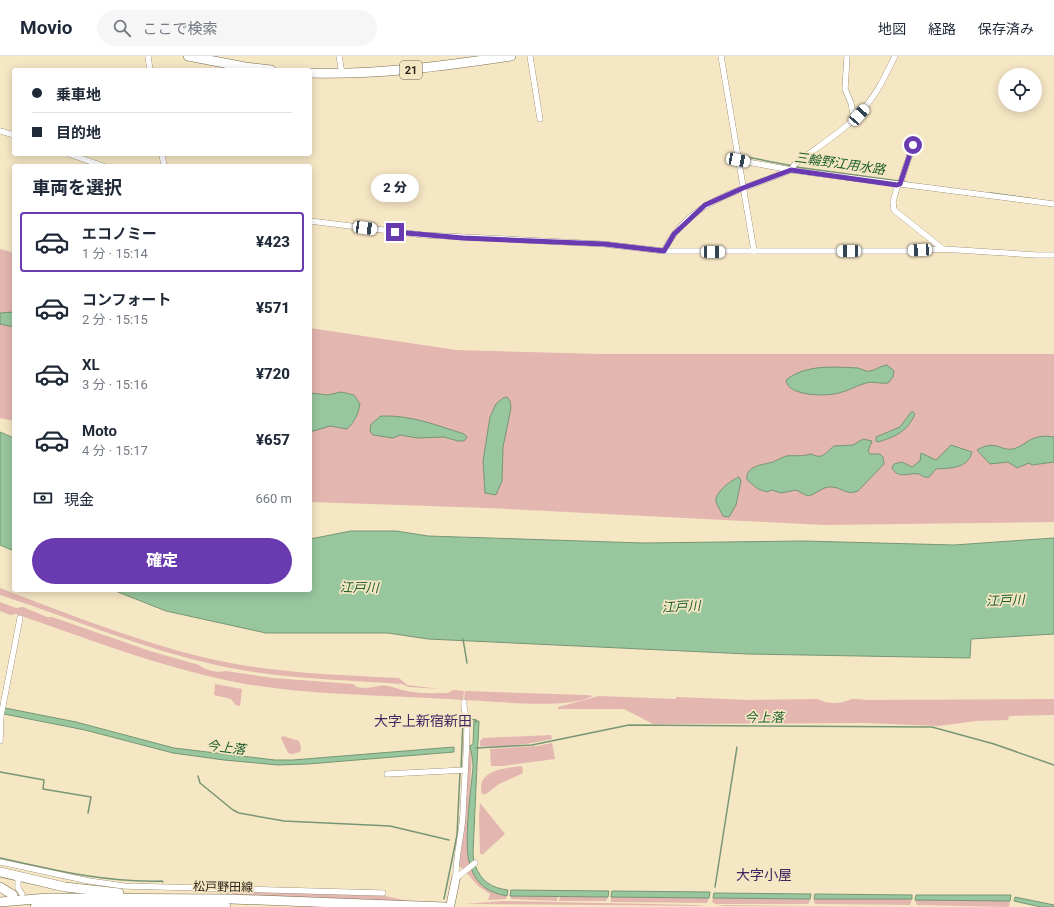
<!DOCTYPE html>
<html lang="ja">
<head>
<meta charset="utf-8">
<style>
	body { margin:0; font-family:Roboto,"Noto Sans JP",sans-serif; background:#f6f6f7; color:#1f2937; height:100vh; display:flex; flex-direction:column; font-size:15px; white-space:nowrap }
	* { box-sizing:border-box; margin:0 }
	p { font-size:13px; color:#747a83 }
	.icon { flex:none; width:22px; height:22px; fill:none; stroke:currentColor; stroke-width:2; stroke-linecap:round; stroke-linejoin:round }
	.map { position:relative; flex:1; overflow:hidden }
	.panel { position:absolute; left:12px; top:108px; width:300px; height:428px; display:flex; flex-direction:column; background:#fff; border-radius:4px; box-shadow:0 2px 10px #0003 }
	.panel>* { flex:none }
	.hud { position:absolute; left:12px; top:12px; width:300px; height:88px; border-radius:4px; box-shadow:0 2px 10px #0003; display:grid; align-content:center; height:88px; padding:0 20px; background:#fff }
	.fabs { position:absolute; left:998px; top:12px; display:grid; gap:8px }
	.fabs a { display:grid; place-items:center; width:44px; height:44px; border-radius:50%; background:#fff; box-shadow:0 2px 10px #0003; font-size:20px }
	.end { position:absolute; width:18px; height:18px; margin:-9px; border:5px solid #6a3ab1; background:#fff; box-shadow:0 0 0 2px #fff }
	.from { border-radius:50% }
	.bubble { position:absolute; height:28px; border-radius:14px; background:#fff; box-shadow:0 2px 10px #0003; font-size:13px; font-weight:800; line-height:28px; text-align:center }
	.car { position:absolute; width:12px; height:24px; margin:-12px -6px; border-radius:5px; box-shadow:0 0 3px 1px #0007; background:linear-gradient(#fff 24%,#345 0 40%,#fff 0 76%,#345 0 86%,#fff 0) }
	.hud b { display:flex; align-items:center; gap:14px; height:38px; font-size:15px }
	.hud b+b { border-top:1px solid #e0e1e3 }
	.hud i { width:10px; height:10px; background:#1f2937 }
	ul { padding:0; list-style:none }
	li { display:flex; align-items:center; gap:12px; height:60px; margin:0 8px 6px; padding:0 12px; border:2px solid transparent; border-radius:4px }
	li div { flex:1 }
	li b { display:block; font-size:15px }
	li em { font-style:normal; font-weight:800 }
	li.active { border-color:#6a3ab1 }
	li>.icon { width:36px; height:36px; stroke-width:1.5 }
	h2 { padding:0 20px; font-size:18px; line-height:48px }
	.pay { display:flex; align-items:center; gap:10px; height:44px; padding:0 20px; font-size:15px }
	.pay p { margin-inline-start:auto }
	.primary-button { display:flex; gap:8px; margin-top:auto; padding:8px 20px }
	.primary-button a { flex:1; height:46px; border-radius:24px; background:#6a3ab1; color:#fff; font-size:16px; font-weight:800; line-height:46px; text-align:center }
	header { display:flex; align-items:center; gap:24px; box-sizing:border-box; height:56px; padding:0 20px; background:#fff; border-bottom:1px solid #e0e1e3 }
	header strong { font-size:19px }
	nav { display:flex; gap:22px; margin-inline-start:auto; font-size:14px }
	.search { width:280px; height:36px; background:#f6f6f7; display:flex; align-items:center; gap:10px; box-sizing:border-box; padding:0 14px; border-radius:22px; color:#747a83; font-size:15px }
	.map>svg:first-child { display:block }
	.green { fill:#e3b6af }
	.water { fill:#98c69d; stroke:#779675 }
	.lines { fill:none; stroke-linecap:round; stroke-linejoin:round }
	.stream { stroke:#779675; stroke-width:1.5 }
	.street-casing { stroke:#7a6d4e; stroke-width:6 }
	.secondary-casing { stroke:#7a6d4e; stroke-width:9 }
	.primary-casing { stroke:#7a6d4e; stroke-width:10 }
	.street { stroke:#fff; stroke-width:5.5 }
	.secondary { stroke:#fff; stroke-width:8 }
	.primary { stroke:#fff; stroke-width:9 }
	.route { stroke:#6a3ab1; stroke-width:5 }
	.labels { text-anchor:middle; stroke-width:3.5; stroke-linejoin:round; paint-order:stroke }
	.shield { fill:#f5e6c4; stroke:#675f4c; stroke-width:1 }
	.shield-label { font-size:11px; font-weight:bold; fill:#2a2518 }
	.street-label { font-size:12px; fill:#2a2518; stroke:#f5e6c4 }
	.water-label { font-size:13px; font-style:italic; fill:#1d5e2b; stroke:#f5e6c4 }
	.quarter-label { font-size:14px; fill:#3d2761; stroke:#f5e6c4 }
</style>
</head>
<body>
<header>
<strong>Movio</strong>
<div class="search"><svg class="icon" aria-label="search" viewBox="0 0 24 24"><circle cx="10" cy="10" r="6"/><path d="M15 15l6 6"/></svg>ここで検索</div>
<nav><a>地図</a><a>経路</a><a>保存済み</a></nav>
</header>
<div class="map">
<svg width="1054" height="851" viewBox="0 0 1054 851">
	<rect width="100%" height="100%" fill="#f5e6c4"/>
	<g class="green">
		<path d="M0,193L14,197V365L0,362Z"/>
		<path d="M310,272L456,294L601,298H1054V466L824,469L488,452L310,446Z"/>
		<path d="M0,532C68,558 144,588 215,604C275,617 338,619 399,622L407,629L440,633L409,631L402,628C349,624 295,623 242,614C159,600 80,565 0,539Z"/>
		<path d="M0,546L16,552L23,551L47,561H52L150,595L199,609C206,615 218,617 226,615L273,622L353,628C359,635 372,631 379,630C389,628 398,634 407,635C420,638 435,637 448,637L453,634L464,635L463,644C389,639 307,640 235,626C160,611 88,583 16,558L10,559L0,555Z"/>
		<path d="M215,628L242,633L240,650L236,649L231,643L214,639Z"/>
		<path d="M465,635L587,639L593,640C566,654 497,645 464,644Z"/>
		<path d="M599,640L675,643L677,641L749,644L818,643C827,648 839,648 849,644C854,642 863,644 868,644L1054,643V659L1009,660L1008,664L976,665L938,670L866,667L653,668L624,653H558V651Z"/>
		<path d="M551,679L552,683C528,688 504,692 480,690V685L483,682Z"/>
		<path d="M283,680L299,685L301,691L300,696L292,698L288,697L281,682Z"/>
		<path d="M552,687L555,703L502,710H491L490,693L537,690Z"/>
		<path d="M469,693V695H472L467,796L470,809L463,814L458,808Z"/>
		<path d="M522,710L523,717L499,728L486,738H482C475,714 507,712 522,710Z"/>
		<path d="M480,747L505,778L482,799L480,797L479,760Z"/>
		<path d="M471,812C477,828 490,837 507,840L506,843L488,844L490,838L478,830L466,816Z"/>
		<path d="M216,835L385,840L413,846L235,839L216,837Z"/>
		<path d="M510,840H558L557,845L511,843Z"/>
		<path d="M560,840L608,841L606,845H559Z"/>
		<path d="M611,841L709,842L707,847L611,846Z"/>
		<path d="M713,842L811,843L808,848H715L712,846Z"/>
		<path d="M814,843H912L910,849L817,848L814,847Z"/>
		<path d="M915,844H1003L1010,845L1009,851L917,849Z"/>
		<path d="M503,845L696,849L706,850L465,848Z"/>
		<path d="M726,849L912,851H920L713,850Z"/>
	</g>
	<g class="water">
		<path d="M14,256V271L0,268V257Z"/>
		<path d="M887,309L894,315L893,321L888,327C880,328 873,325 866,327C858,329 850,334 842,336C830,341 787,341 786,324C806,308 834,311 858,312C862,313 866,316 870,315C876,314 880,310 887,309Z"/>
		<path d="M341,336L354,339L360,348C358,359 355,365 347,373L330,370L310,376V337L328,339Z"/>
		<path d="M507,341L510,345L511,352L503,391L502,425L496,439L485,437L483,405L490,361L496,348L503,342Z"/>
		<path d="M912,355L915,358C908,375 895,381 878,386L876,385V381L900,371Z"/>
		<path d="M381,360C411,359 436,369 464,378L467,381L464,385H458L444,381L417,382L400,379L393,382L373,379L370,375L371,368Z"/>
		<path d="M0,376L14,382V495L0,489Z"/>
		<path d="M1045,380L1054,381V406L1032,409L1029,407L1017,412L1008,406L990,408L977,394C996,383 999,395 1013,393C1025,390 1028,381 1045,380Z"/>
		<path d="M863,383L872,385L868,395L870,398H880L883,401L884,408L858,435C846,440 842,431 831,431C823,430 817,438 808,440L796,434L781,437L772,434L767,436L758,433L747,424C745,411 760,409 769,407C775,406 780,402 786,400C796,399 801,401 811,398C823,404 825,397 834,390L853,389Z"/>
		<path d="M951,389L972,396C968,413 950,412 936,413L929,421C924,422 923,420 919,418C909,416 899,424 892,412L894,408L902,406L912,411L920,405L921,397L936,404Z"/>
		<path d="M739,421L741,425L736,449L729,461L723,460C721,456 718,451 716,446C714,437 731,424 739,421Z"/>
		<path d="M351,475H396L428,480L643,487L803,485L954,489L1054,482V578L971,583L970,602L748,598L428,583L388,577H266L166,555L113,534H310V483Z"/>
		<path d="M0,651L76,666L174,692L275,704H293L454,691V696L308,708L278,709L224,704L173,697L85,674L4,658L0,657Z"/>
		<path d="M474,665H479L473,797L474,806L470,809C463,788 471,735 473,711C473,702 471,697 470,690L473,688Z"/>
		<path d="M475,809C481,825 491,832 508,834L507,840C489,837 477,829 471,812Z"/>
		<path d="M511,834L609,835L608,841L510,840Z"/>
		<path d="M612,835L710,836L709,842L611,841Z"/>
		<path d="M714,837L811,838L810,843L713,842Z"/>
		<path d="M815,838L912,839V843H814Z"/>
		<path d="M916,839H1011L1010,845L915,844Z"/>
		<path d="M1015,841L1054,849V851H1041L1014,845Z"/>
	</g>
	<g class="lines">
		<g class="stream">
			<path d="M742,100L793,110"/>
			<path d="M796,111L899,125"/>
			<path d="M903,126L911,127"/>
			<path d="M991,137L1034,143"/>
			<path d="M463,583L467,607"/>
			<path d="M469,663L476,664V666"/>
			<path d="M476,692L532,689L629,669L932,671L994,688L1054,709"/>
			<path d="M461,713L463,663H465"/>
			<path d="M0,716L44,724L43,733L91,741L88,757"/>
			<path d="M198,720L200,727L233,754L239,757L284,765L390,770L449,784"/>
			<path d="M0,802C54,814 106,827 162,825L163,826"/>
			<path d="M715,831L737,691"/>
			<path d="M444,843L457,779L460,716"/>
		</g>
		<g class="street-casing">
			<g id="street">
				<path d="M148,0L150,14"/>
				<path d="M339,0L342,18"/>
				<path d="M530,0L540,63"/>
				<path d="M721,0L754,195"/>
				<path d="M847,0L845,33L851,47L854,63"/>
				<path d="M0,75L14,79"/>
				<path d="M69,98L103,110"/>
				<path d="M162,98L164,110"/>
				<path d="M737,104L791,114L898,128L893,146L894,154L943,193"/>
				<path d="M900,128L913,89"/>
				<path d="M897,129L900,128L1054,148"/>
				<path d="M310,165L423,179L603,188L664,195H908L943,193L1036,199H1054"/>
				<path d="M664,195C689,143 744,134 791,114L795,108C816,92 850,71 865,51C878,36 886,18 895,0"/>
				<path d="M0,685L1,660L20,562"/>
				<path d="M387,718L465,714"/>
				<path d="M0,806L89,825L124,830L383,837"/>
				<path d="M456,822C455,802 462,779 463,758C464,728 467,697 467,667C467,659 463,654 464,646"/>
				<path d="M456,822L475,807"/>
				<path d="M18,824V832L22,838"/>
			</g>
		</g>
		<g class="secondary-casing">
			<path id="secondary" d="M450,851L456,822"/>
		</g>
		<g class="primary-casing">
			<g id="primary">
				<path d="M188,0L245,11L271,14"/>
				<path d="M310,17C378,19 444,10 511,0"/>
				<path d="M0,816L65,831L119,837"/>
				<path d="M0,831L13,839"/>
				<path d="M0,846L48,842L231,843L445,851"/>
				<path d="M35,851L103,849L226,851"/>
			</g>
		</g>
		<use href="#street" class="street"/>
		<use href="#secondary" class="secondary"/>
		<use href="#primary" class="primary"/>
	</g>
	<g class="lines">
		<path class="route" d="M395,176L463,182L604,188L664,195L674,178L705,149L743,132L791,114L897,129L900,128L913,89"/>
	</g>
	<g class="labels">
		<rect class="shield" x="400" y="5" width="22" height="18" rx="3"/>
		<g class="shield-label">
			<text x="411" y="18">21</text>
		</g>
		<g class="street-label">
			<text transform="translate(223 831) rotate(1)" y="4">松戸野田線</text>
		</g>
		<g class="water-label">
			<text transform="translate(840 107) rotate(8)" y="5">三輪野江用水路</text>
			<text transform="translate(359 531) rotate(1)" y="5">江戸川</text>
			<text transform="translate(1005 544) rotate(-2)" y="5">江戸川</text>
			<text transform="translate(681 550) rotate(-3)" y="5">江戸川</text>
			<text x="764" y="666">今上落</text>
			<text transform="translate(226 691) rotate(7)" y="5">今上落</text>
		</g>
		<g class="quarter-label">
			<text x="423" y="670">大字上新宿新田</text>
			<text x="764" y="824">大字小屋</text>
		</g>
	</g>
</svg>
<div class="fabs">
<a><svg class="icon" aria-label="locate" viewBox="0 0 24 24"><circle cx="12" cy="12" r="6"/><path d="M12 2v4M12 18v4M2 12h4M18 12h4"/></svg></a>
</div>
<i class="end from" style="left:913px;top:89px"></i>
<i class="end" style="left:395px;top:176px"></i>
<div class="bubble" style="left:371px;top:118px;width:48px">2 分</div>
<i class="car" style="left:859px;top:59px;rotate:42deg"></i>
<i class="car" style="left:738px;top:104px;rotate:101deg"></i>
<i class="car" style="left:365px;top:172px;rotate:98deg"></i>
<i class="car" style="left:920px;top:194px;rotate:267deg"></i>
<i class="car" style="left:849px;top:195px;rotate:270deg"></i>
<i class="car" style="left:713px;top:196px;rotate:90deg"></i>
<div class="hud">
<b><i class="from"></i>乗車地</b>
<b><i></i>目的地</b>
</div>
<section class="panel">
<h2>車両を選択</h2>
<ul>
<li class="active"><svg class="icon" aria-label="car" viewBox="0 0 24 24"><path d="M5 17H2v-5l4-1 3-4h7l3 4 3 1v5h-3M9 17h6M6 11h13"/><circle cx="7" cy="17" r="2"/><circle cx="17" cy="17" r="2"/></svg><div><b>エコノミー</b><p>1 分 · 15:14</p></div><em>¥423</em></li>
<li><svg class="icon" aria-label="car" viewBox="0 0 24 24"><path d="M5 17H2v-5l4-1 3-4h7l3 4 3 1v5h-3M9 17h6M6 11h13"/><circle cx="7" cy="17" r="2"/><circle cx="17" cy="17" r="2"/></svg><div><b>コンフォート</b><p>2 分 · 15:15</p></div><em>¥571</em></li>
<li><svg class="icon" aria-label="car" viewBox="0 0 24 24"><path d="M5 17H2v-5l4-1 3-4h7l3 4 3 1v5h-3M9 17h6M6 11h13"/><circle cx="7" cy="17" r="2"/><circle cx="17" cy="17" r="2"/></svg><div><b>XL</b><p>3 分 · 15:16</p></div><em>¥720</em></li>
<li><svg class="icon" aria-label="car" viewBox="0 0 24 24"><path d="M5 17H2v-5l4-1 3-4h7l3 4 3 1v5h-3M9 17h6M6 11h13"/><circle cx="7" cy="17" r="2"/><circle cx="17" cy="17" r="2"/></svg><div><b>Moto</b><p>4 分 · 15:17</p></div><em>¥657</em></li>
</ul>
<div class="pay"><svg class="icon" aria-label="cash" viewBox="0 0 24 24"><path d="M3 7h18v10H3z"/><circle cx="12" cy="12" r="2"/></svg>現金<p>660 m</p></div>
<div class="primary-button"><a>確定</a></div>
</section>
</div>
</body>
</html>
